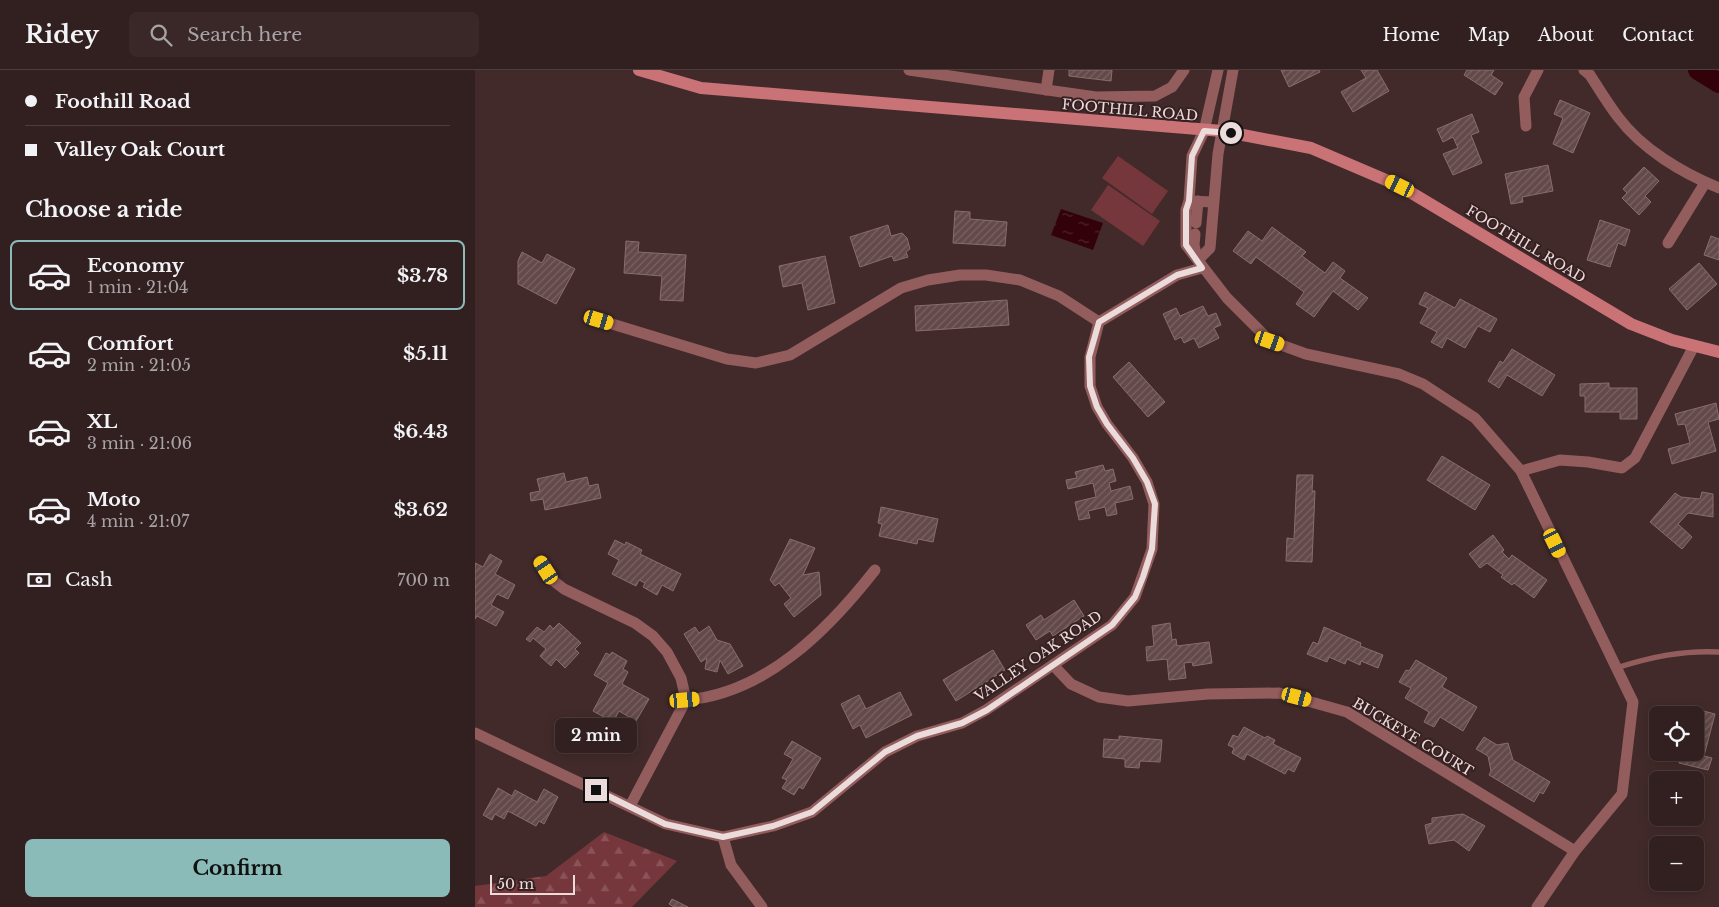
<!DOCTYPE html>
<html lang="en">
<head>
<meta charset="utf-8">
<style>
	body { margin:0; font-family:"Libre Baskerville",serif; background:#3a2829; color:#f1f3f6; height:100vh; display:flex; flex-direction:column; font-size:19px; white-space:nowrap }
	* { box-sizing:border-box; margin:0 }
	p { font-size:16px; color:#a8a3a5 }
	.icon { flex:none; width:28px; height:28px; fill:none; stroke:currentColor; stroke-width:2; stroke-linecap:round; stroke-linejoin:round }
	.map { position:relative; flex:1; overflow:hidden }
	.details { display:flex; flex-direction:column; background:#322020; width:475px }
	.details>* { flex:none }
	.banner { display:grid; align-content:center; height:110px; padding:0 25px; background:#322020 }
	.tools { position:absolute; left:1174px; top:636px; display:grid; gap:10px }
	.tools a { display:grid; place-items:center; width:55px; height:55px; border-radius:8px; background:#322020; box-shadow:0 2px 12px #0003,0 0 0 1px #4d3e3e; font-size:25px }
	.scale { position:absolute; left:15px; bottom:12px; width:85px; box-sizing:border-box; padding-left:5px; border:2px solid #ebdbdb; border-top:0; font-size:14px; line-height:18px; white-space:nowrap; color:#ebdbdb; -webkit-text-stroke:4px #372021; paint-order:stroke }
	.end { position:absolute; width:22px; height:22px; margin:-11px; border:6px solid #ebdbdb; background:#111; box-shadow:0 0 0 2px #111 }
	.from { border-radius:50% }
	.bubble { position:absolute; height:35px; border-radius:8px; background:#322020; box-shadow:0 2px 12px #0003,0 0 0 1px #4d3e3e; font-size:16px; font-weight:700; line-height:35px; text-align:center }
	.car { position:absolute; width:15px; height:30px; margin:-15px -8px; border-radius:6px; box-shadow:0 0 4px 1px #0007; background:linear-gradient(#f5c518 24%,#345 0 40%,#f5c518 0 76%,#345 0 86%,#f5c518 0) }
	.banner b { display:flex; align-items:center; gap:18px; height:48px; font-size:19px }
	.banner b+b { border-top:1px solid #4d3e3e }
	.banner i { width:12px; height:12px; background:#f1f3f6 }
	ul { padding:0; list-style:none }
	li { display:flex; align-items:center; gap:15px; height:70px; margin:0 10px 8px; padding:0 15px; border:2px solid transparent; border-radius:8px }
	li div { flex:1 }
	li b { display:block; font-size:19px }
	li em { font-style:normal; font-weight:700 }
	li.selected { border-color:#8bbbb9 }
	li>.icon { width:45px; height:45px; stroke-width:1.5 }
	h2 { padding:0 25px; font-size:22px; line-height:60px }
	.pay { display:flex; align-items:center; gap:12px; height:55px; padding:0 25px; font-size:19px }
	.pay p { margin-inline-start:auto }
	.button { display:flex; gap:10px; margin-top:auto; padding:10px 25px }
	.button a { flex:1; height:58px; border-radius:8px; background:#8bbbb9; color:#111; font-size:20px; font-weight:700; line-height:58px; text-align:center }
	header { display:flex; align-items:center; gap:30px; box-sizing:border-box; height:70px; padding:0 25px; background:#322020; border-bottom:1px solid #4d3e3e }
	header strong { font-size:24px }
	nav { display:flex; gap:28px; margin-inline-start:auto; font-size:18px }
	.search { width:350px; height:45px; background:#3a2829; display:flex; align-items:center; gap:12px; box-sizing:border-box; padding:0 18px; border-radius:8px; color:#a8a3a5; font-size:19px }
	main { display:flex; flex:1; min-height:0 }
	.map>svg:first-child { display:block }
	.forest { fill:url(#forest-firs) }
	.pitch { fill:#75373b }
	.water { fill:url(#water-ripples) }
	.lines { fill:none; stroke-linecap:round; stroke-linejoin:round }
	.river { stroke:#320109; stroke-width:20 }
	.building { fill:url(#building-hatch); stroke:#896d6d }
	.lane { stroke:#935d5e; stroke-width:5.5 }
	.street { stroke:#935d5e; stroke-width:11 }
	.secondary { stroke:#c97377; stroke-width:12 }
	.route { stroke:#ebdbdb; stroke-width:6 }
	.labels { text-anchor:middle; stroke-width:4; stroke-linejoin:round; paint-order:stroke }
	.street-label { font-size:14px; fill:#ebdbdb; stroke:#372021 }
</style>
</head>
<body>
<header>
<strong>Ridey</strong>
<div class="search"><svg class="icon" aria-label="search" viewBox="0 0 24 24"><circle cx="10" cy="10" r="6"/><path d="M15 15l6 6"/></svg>Search here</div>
<nav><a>Home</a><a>Map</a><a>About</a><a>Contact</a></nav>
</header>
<main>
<section class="details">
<div class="banner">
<b><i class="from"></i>Foothill Road</b>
<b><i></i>Valley Oak Court</b>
</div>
<h2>Choose a ride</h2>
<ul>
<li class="selected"><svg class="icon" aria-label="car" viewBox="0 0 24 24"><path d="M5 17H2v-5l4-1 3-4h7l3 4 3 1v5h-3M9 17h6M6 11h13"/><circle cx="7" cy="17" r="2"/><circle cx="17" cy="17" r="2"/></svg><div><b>Economy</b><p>1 min · 21:04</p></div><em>$3.78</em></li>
<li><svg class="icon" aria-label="car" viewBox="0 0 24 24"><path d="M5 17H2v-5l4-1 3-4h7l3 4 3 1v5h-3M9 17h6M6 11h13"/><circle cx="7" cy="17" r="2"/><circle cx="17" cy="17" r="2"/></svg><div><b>Comfort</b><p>2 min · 21:05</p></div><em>$5.11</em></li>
<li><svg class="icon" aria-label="car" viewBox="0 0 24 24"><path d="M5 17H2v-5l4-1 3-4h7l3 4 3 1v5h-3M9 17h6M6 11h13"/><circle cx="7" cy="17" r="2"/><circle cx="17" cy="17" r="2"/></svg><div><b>XL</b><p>3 min · 21:06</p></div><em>$6.43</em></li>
<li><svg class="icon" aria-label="car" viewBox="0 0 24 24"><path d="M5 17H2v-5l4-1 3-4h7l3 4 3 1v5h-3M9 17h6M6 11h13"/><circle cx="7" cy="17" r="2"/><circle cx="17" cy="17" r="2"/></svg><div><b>Moto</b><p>4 min · 21:07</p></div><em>$3.62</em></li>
</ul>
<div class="pay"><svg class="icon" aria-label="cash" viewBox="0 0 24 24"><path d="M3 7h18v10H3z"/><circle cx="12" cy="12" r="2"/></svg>Cash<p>700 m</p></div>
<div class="button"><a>Confirm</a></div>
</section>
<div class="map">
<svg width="1244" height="837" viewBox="0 0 1244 837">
	<defs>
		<pattern id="forest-firs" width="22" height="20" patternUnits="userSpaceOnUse" patternTransform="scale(1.25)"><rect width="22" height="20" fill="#75373b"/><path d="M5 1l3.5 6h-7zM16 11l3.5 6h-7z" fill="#895357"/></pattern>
		<pattern id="water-ripples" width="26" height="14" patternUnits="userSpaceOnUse" patternTransform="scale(1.25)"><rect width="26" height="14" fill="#320109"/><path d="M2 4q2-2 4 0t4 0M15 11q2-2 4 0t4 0" fill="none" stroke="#50252c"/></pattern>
		<pattern id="building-hatch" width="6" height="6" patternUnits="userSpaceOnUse" patternTransform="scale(1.25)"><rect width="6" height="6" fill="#634949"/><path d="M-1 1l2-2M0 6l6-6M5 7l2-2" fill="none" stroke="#7a6363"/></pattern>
	</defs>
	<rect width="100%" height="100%" fill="#422a2a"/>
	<path class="forest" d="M129,762L202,791L157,837H0V816L71,806Z"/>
	<g class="pitch">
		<path d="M643,86L693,121L677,144L627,108Z"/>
		<path d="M633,115L685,151L668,176L616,140Z"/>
	</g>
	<path class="water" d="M586,139L628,153L618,180L576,165Z"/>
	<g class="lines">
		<path class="river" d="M1223,0L1244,13"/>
	</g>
	<g class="building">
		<path d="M594,0H637L636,11L594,6Z"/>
		<path d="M806,0H844L845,2L814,17Z"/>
		<path d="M886,0H902L914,21L878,42L866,22L891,8Z"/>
		<path d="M992,0H1019L1016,5L1028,13L1020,25L989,5Z"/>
		<path d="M1085,30L1115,43L1098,83L1078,74L1088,48L1079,44Z"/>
		<path d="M997,44L1004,62L996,65L1007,93L978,105L968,84L983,78L978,67L968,72L962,59Z"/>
		<path d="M1073,95L1078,121L1047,127L1048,132L1036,134L1030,104Z"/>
		<path d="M1169,97L1184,111L1170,126L1176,132L1164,145L1147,128L1152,123L1148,119Z"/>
		<path d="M480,141L495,142V149L532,152L530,176L478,173Z"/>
		<path d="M1125,150L1155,160L1150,176L1143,173L1135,197L1112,190Z"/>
		<path d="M413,155L416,166L427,163L432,168L435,179L431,182L433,187L419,191L417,186L385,197L375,167Z"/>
		<path d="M797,157L831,182L827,186L850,203L858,192L870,201L865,208L893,228L883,240L858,221L839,247L821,234L829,222L781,187L776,194L758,181L773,161L787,171Z"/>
		<path d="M1236,166L1244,169V190L1229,185Z"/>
		<path d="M151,171L164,172L163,182L211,185L208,231L185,230L187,206L149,203Z"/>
		<path d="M47,182L67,193L72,184L100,199L81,234L43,214V191Z"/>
		<path d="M350,186L360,233L333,240L327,213L308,217L304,196Z"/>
		<path d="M1224,193L1242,214L1212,240L1194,219Z"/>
		<path d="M950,222L980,238L985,229L1022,249L1015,262L1003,256L990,278L972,268L967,278L956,272L962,262L945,253L953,238L944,234Z"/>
		<path d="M532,230L534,255L441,261L440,236Z"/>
		<path d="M728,236L733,246L741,243L746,255L739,258L744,268L724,278L719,268L709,273L706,267L700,270L688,244L701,238L705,246Z"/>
		<path d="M1037,279L1080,305L1067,326L1032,305L1024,318L1013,311L1025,291L1028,293Z"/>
		<path d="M654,292L690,332L673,347L638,307Z"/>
		<path d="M1134,313V318H1162V349H1145V342H1110V326H1105V314Z"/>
		<path d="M1241,333L1244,349L1233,352L1241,381L1197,394L1193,379L1215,373L1210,354L1203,355L1200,344Z"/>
		<path d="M967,386L1015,415L1000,440L952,410Z"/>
		<path d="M628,395L630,401L638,399L641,411L634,413L636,421L655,416L658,429L640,433L642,444L632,446L630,437L613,441L615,448L604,450L600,432L621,427L618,413L593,419L591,410L602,408L600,402Z"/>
		<path d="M89,403L91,412L112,407L114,416L123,414L126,428L70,440L68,429L56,431L55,423L65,421L62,409Z"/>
		<path d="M822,405H838L837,421H840L837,492L811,491L812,468L819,469Z"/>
		<path d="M1227,422L1238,424V447L1213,443L1203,454L1217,467L1207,479L1175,452L1200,423L1206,427L1225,429Z"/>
		<path d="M406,437L463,449L458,472L443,469L442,474L404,466L407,454L403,453Z"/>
		<path d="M1018,465L1029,480L1027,482L1034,489L1037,485L1072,510L1059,528L1039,513L1037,515L1026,507L1028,505L1012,493L1005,498L994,484Z"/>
		<path d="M315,469L340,478L328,505L344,502L346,525L319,547L309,534L316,528L304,513L300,516L295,510Z"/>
		<path d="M140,470L150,475L151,472L167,480L165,484L206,504L198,521L187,515L182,525L168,517L170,513L164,510L161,516L137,504L144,490L133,484Z"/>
		<path d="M15,484L27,491L20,504L40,515L33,529L22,524L16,535L29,542L21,556L2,546L0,549V493L8,497Z"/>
		<path d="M599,530L609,546L578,566L575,561L561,570L551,555L566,545L569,550Z"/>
		<path d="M84,553L106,573L100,579L104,583L90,598L81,589L76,596L65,586L71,579L58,568L55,572L51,569L62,557L69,562L75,555L78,559Z"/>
		<path d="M695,553L697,570L701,569L702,576L734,572L737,593L718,596L717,592L709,593L711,608L694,610L692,589L672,591L671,577L679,576L677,556Z"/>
		<path d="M234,556L242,570L255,574L268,596L253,604L245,590L242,602L230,599L232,588L226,592L209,564L220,557L224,563Z"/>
		<path d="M849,557L886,573L885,576L908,585L903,598L886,591L885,595L872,589L870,594L854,587L852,592L832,584L838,572L843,574Z"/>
		<path d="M518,580L530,600L481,631L468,610Z"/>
		<path d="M137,582L152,591L148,599L153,602L147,614L174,629L161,651L144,641L138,652L118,641L133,613L119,605L131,583L135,585Z"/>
		<path d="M941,590L972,608L967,617L1002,637L988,661L965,647L959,657L949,652L954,642L930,628L936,618L924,612L931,600L934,601Z"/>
		<path d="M425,622L437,645L391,668L385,655L378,659L366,634L384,625L391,639Z"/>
		<path d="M1225,640L1240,644L1229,686L1237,688L1233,700L1204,693L1207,682H1220V645H1217V644L1223,645Z"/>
		<path d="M769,657L790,668L792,666L800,670L798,674L826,688L819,702L813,699L810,704L772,684L769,690L757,683L759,678L753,675L758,665L763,667Z"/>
		<path d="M644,666L687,670L685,692L665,691L664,698L650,697V689L628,687L629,669L644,670Z"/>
		<path d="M1009,667L1022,675L1033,673L1038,690L1075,712L1068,724L1065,722L1059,732L1014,705L1016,701L1013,686L1001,679Z"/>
		<path d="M317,671L346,688L328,719L324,717L319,725L307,718L312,710L307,708L318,689L309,684Z"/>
		<path d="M23,718L37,726L40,720L62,732L69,719L83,727L69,754L64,751L61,756L33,741L29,749L20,744L17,750L8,745Z"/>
		<path d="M988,744L1010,756L994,781L979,770L954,774L950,755L957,753V748Z"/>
		<path d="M197,829L213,837H199L194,834Z"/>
	</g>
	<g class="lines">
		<path class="lane" d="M1141,598C1176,587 1208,580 1244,582"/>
		<g class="street">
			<path d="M434,0L621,27L680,26L697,17L709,0"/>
			<path d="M743,0L729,61L717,86L714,131L711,140V175L752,228L795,271L831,284L924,304L948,314L1000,348L1046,401L1158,632L1147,724L1100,781L1062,837"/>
			<path d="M1109,0L1115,5C1124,19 1133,34 1143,47C1167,79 1207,103 1244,118"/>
			<path d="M571,20L574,0"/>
			<path d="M1051,56L1049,27L1063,0"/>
			<path d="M714,131L738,132"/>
			<path d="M721,153L723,131"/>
			<path d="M720,164L719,175L722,188"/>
			<path d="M1193,173L1230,113"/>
			<path d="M723,190L735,178L743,84L758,0"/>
			<path d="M124,250L252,289L281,293L315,285L426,218L453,210L485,205H511L545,210L584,226L624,252"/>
			<path d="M1046,401L1085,390L1113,392L1147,398L1160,388L1219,276"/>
			<path d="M65,491L76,509L89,519L160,553L178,566L192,582L206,608L211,630L155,736"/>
			<path d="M578,595L596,614L624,627L653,631L733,624L804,623L872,642L1100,781"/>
			<path d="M211,630C290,624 353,560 400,500"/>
			<path d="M0,663L191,754L248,767L298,756L337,742L410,682L442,666L487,653L511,640L637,555L660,527L677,479L679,434L672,412L658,388L632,354L622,337L615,316V287L624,252L702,205L727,198"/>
			<path d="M248,767L256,795L287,837"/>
		</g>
		<path class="secondary" d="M164,0L226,18L747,61L836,78L925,116L1156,254L1197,270L1244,282"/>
	</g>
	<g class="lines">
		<path class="route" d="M121,720L190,754L248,767L298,756L337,742L410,682L442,666L487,653L512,640L637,555L660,527L668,507L677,479L680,434L672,412L658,388L632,354L622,337L615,316L614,287L624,252L702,205L727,198L711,175V140L714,131L717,86L729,61L756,63"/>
	</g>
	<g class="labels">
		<g class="street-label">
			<text transform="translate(655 40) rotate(5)" y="5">FOOTHILL ROAD</text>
			<text transform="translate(1051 174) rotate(31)" y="5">FOOTHILL ROAD</text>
			<text transform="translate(563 586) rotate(-34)" y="5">VALLEY OAK ROAD</text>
			<text transform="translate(938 667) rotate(31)" y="5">BUCKEYE COURT</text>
		</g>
	</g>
</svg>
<div class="tools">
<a><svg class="icon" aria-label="locate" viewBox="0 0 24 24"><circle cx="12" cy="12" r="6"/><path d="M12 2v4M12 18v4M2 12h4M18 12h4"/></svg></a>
<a>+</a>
<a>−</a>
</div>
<div class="scale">50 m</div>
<i class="end from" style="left:756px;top:63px"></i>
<i class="end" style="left:121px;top:720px"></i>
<div class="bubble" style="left:80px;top:648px;width:82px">2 min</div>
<i class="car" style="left:925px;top:116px;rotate:296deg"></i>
<i class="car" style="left:124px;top:250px;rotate:107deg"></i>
<i class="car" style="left:795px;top:271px;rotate:109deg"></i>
<i class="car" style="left:1080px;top:473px;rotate:154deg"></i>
<i class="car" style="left:71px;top:500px;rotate:327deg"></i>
<i class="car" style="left:822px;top:627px;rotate:105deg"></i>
<i class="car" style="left:210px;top:630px;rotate:85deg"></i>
</div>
</main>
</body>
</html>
